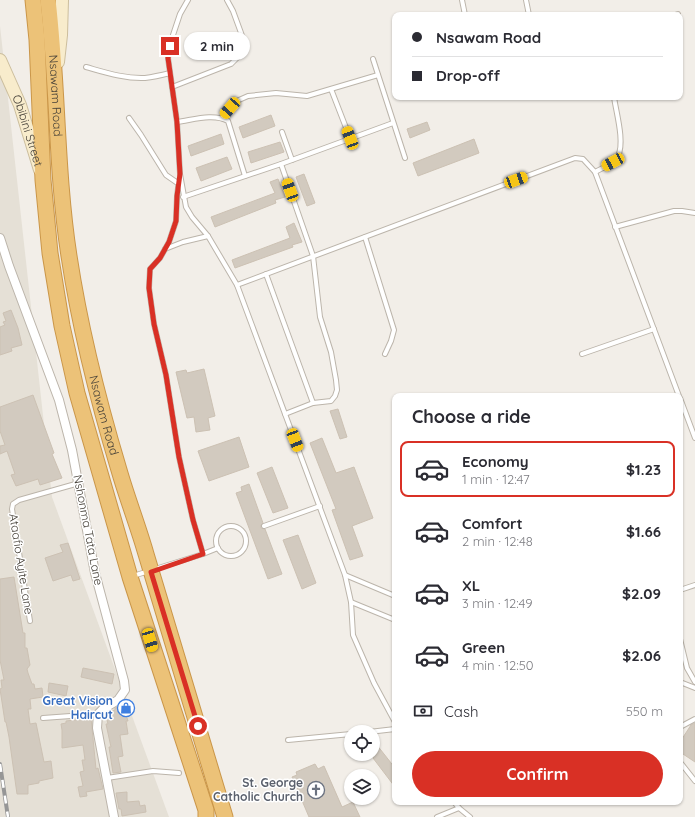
<!DOCTYPE html>
<html lang="en">
<head>
<meta charset="utf-8">
<style>
	body { margin:0; font-family:Quicksand,sans-serif; background:#f7f7f7; color:#2b2b33; height:100vh; display:flex; flex-direction:column; font-size:15px; white-space:nowrap }
	* { box-sizing:border-box; margin:0 }
	p { font-size:13px; color:#7c7c81 }
	.icon { flex:none; width:22px; height:22px; fill:none; stroke:currentColor; stroke-width:2; stroke-linecap:round; stroke-linejoin:round }
	.map { position:relative; flex:1; overflow:hidden }
	.drawer { position:absolute; left:392px; top:393px; width:291px; height:412px; display:flex; flex-direction:column; background:#fff; border-radius:8px; box-shadow:0 1px 3px #0004 }
	.drawer>* { flex:none }
	.hud { position:absolute; left:392px; top:12px; width:291px; height:88px; border-radius:8px; box-shadow:0 1px 3px #0004; display:grid; align-content:center; height:88px; padding:0 20px; background:#fff }
	.tools { position:absolute; left:344px; top:725px; display:grid; gap:8px }
	.tools a { display:grid; place-items:center; width:36px; height:36px; border-radius:50%; background:#fff; box-shadow:0 1px 3px #0004; font-size:20px }
	.end { position:absolute; width:18px; height:18px; margin:-9px; border:5px solid #d93025; background:#fff; box-shadow:0 0 0 2px #fff }
	.from { border-radius:50% }
	.bubble { position:absolute; height:28px; border-radius:14px; background:#fff; box-shadow:0 1px 3px #0004; font-size:13px; font-weight:800; line-height:28px; text-align:center }
	.car { position:absolute; width:12px; height:24px; margin:-12px -6px; border-radius:5px; box-shadow:0 0 3px 1px #0007; background:linear-gradient(#f5c518 24%,#345 0 40%,#f5c518 0 76%,#345 0 86%,#f5c518 0) }
	.hud b { display:flex; align-items:center; gap:14px; height:38px; font-size:15px }
	.hud b+b { border-top:1px solid #e1e1e2 }
	.hud i { width:10px; height:10px; background:#2b2b33 }
	ul { padding:0; list-style:none }
	li { display:flex; align-items:center; gap:12px; height:56px; margin:0 8px 6px; padding:0 12px; border:2px solid transparent; border-radius:8px }
	li div { flex:1 }
	li b { display:block; font-size:15px }
	li em { font-style:normal; font-weight:800 }
	li.on { border-color:#d93025 }
	li>.icon { width:36px; height:36px; stroke-width:1.5 }
	h2 { padding:0 20px; font-size:18px; line-height:48px }
	.pay { display:flex; align-items:center; gap:10px; height:44px; padding:0 20px; font-size:15px }
	.pay p { margin-inline-start:auto }
	.action { display:flex; gap:8px; margin-top:auto; padding:8px 20px }
	.action a { flex:1; height:46px; border-radius:24px; background:#d93025; color:#fff; font-size:16px; font-weight:800; line-height:46px; text-align:center }
	.map>svg:first-child { display:block }
	.residential { fill:#e5e0d6 }
	.building { fill:#d2cabf; stroke:#ccc1b3 }
	.lines { fill:none; stroke-linecap:round; stroke-linejoin:round }
	.lane-casing { stroke:#bcb5ab; stroke-width:6 }
	.street-casing { stroke:#bcb5ab; stroke-width:10 }
	.secondary-casing { stroke:#ccbe9d; stroke-width:14 }
	.highway-casing { stroke:#ca9649; stroke-width:17 }
	.lane { stroke:#fff; stroke-width:4 }
	.street { stroke:#fff; stroke-width:8 }
	.secondary { stroke:#f8eccc; stroke-width:12 }
	.highway { stroke:#ecc278; stroke-width:15 }
	.rail-casing { stroke:#969696; stroke-width:4 }
	.rail { stroke:#fff; stroke-width:2.5; stroke-dasharray:8; stroke-linecap:butt }
	.route { stroke:#d93025; stroke-width:5 }
	.labels { text-anchor:middle; stroke-width:3; stroke-linejoin:round; paint-order:stroke }
	.street-label { font-size:12px; fill:#443f37; stroke:#fff }
	.shop-label { font-size:12px; font-weight:bold; fill:#366cbe; stroke:#fff; text-anchor:end }
	.worship-label { font-size:12px; font-weight:bold; fill:#5b616d; stroke:#fff; text-anchor:end }
</style>
</head>
<body>
<div class="map">
<svg width="695" height="817" viewBox="0 0 695 817">
	<rect width="100%" height="100%" fill="#f2eee8"/>
	<path class="residential" d="M0,26L52,497L169,817H0Z"/>
	<g class="building">
		<path d="M271,115L275,126L243,138L239,127Z"/>
		<path d="M427,122L430,130L410,138L407,129Z"/>
		<path d="M221,134L224,144L191,156L188,146Z"/>
		<path d="M474,139L479,153L418,176L413,163Z"/>
		<path d="M280,142L284,152L251,163L248,152Z"/>
		<path d="M227,157L232,169L201,181L196,168Z"/>
		<path d="M304,174L315,203L307,206L296,177Z"/>
		<path d="M278,179L285,197L275,200L276,203L215,227L211,217L275,193L270,182Z"/>
		<path d="M294,223L302,242L292,245L293,247L235,268L232,260L290,238L286,227Z"/>
		<path d="M11,310L18,328L22,345L11,348L12,351L0,355V327L5,325L3,322L6,321L3,313Z"/>
		<path d="M204,369L215,416L208,418L210,430L196,432L194,417L187,418L176,372L186,370L187,373Z"/>
		<path d="M33,395L54,453L52,454L62,478L40,485L38,479L16,486L11,475L15,474L7,451L0,454V446L5,445L0,431V407Z"/>
		<path d="M338,409L347,437L340,439L330,411Z"/>
		<path d="M239,437L249,467L209,481L198,451Z"/>
		<path d="M322,438L336,473L354,467L373,518L352,526L363,556L350,560L332,510L336,509L310,443Z"/>
		<path d="M272,467L288,508L273,513L257,473Z"/>
		<path d="M249,484L263,523L261,525V528L265,529L282,574L268,579L236,493L242,491L241,487Z"/>
		<path d="M298,535L316,583L302,589L283,540Z"/>
		<path d="M68,543L80,579L73,581L71,575L53,581L45,558L63,552L60,545Z"/>
		<path d="M14,577L23,633H25V648H27L30,665L27,669L28,673L32,684H34L35,689L42,688L43,697L30,699L31,709H28L30,724L36,723L44,762L51,761L53,778L39,781V783L28,785V794H17L9,737L6,722H5L0,689L2,688L1,680H4L0,660V579Z"/>
		<path d="M83,668L114,674L112,684L81,677Z"/>
		<path d="M49,683L68,686L66,696L48,692Z"/>
		<path d="M123,706L128,721H126L128,734L120,735L123,756L118,757L121,772L113,773L109,747H111L106,724H108L106,716L111,715L110,712L115,710V708Z"/>
		<path d="M91,718L96,769L98,768L103,789L86,792L87,796L80,797L78,787L83,786L80,772L84,771L82,760H85L83,745L62,748V730L61,724L66,723V721Z"/>
		<path d="M695,723V762L680,752V742L691,725Z"/>
		<path d="M373,740L395,768V787L373,758Z"/>
		<path d="M315,764L318,769L324,766L342,807L353,802L360,817H309L292,777L297,775L296,772Z"/>
		<path d="M127,792V802L139,801L140,806L145,805L146,812L122,816L121,809H119L116,793Z"/>
	</g>
	<g class="lines">
		<g class="lane-casing">
			<g id="lane">
				<path d="M188,0L180,14L173,35L168,58L177,122L180,174L186,207L192,217L208,236L237,285L345,575L351,602L353,635L374,683L395,722"/>
				<path d="M462,0L465,15"/>
				<path d="M526,0L529,15"/>
				<path d="M675,15L678,14"/>
				<path d="M373,59L405,158"/>
				<path d="M86,67C104,72 125,79 145,78C153,77 162,75 170,73"/>
				<path d="M172,87L231,64L239,56L244,41L233,11L227,0"/>
				<path d="M331,89L350,138"/>
				<path d="M129,118L141,135L166,175L179,184"/>
				<path d="M222,118L239,100L248,96L276,93L307,96L378,75"/>
				<path d="M177,122C193,120 213,113 228,121L245,176"/>
				<path d="M282,132L292,160"/>
				<path d="M281,164L313,256L320,317L331,352L336,380L337,390L335,396L331,401L313,403"/>
				<path d="M595,172C602,168 614,164 618,156C625,142 616,112 614,97"/>
				<path d="M179,180L177,196L176,221L169,242L160,258L150,269L149,288L154,324L166,375L179,457L193,520L203,554"/>
				<path d="M183,197L281,164L393,123"/>
				<path d="M615,227L674,211H682L695,213"/>
				<path d="M365,237L394,330L391,341L385,354"/>
				<path d="M165,249L183,242L208,236"/>
				<path d="M266,274L313,403L285,414"/>
				<path d="M237,285L575,158L583,159L595,172L679,396"/>
				<path d="M582,354L654,329"/>
				<path d="M680,398L695,438"/>
				<path d="M264,526L320,506"/>
				<circle cx="231" cy="541" r="15"/>
				<path d="M345,575L395,596"/>
				<path d="M133,576L203,554L218,548"/>
				<path d="M680,590L695,585"/>
				<path d="M351,602L395,620"/>
				<path d="M30,621L12,509L13,504L19,500L79,483"/>
				<path d="M680,639L687,668L695,682"/>
				<path d="M680,682L695,688"/>
				<path d="M43,718L98,714"/>
				<path d="M680,727L695,719"/>
				<path d="M369,732L395,729"/>
				<path d="M288,740L351,734"/>
				<path d="M680,762L695,781"/>
				<path d="M107,778L153,771L179,773"/>
				<path d="M454,802L459,808L470,817"/>
				<path d="M437,817L459,808"/>
			</g>
		</g>
		<g class="street-casing">
			<path id="street" d="M0,238L9,266L59,400L72,450L95,573L124,681L125,690L118,700L103,709L98,714L97,728L114,817"/>
		</g>
		<g class="secondary-casing">
			<g id="secondary">
				<path id="s1" d="M0,60L20,105L40,170"/>
				<path d="M58,62L61,35L62,0"/>
			</g>
		</g>
		<g class="highway-casing">
			<g id="highway">
				<path d="M33,0L37,40L43,180L50,253L62,326L77,393L130,577L206,810V817"/>
				<path id="s2" d="M48,0C58,85 56,172 69,256C80,329 98,400 119,470C127,498 138,526 146,554C173,642 198,730 225,817"/>
			</g>
		</g>
		<use href="#lane" class="lane"/>
		<use href="#street" class="street"/>
		<use href="#secondary" class="secondary"/>
		<use href="#highway" class="highway"/>
		<g class="rail-casing">
			<path id="rail" d="M0,764L8,817"/>
		</g>
		<use href="#rail" class="rail"/>
	</g>
	<g class="lines">
		<path class="route" d="M170,46L168,58L177,122L180,174L177,196L176,221L169,242L160,258L150,269L149,288L154,324L166,375L179,457L193,520L203,554L151,572L198,726"/>
	</g>
	<defs>
		<g id="shop-ring" transform="scale(0.9)"><circle r="9.5" fill="#fff" stroke="#3f7fe0" stroke-width="1.5"/><path d="M-5-2.5h2.3a2.7 3.5 0 0 1 5.4 0H5L5.5 6h-11ZM-1.5-2.5h3a1.5 2.3 0 0 0-3 0Z" fill="#3f7fe0"/></g>
		<g id="church-ring" transform="scale(0.9)"><circle r="9.5" fill="#fff" stroke="#6b7280" stroke-width="1.5"/><path d="M-1.2-6h2.4v3.5h3.3v2.4h-3.3V6h-2.4V-.1h-3.3v-2.4h3.3Z" fill="#6b7280"/></g>
	</defs>
	<g fill-rule="evenodd">
		<use href="#shop-ring" x="126" y="708"/>
		<use href="#church-ring" x="316" y="790"/>
	</g>
	<g class="labels">
		<g class="street-label">
			<text dy="4" stroke="none"><textPath href="#s2" startOffset="96">Nsawam Road</textPath></text>
			<text dy="4" stroke="none"><textPath href="#s1" startOffset="76">Obibini Street</textPath></text>
			<text dy="4" stroke="none"><textPath href="#s2" startOffset="420">Nsawam Road</textPath></text>
			<text transform="translate(88 530) rotate(79)" y="4">Nshonma Tata Lane</text>
			<text transform="translate(21 564) rotate(81)" y="4">Ataafio Ayite Lane</text>
		</g>
		<g class="shop-label">
			<text x="113" y="705">Great Vision<tspan x="113" dy="14">Haircut</tspan></text>
		</g>
		<g class="worship-label">
			<text x="303" y="787">St. George<tspan x="303" dy="14">Catholic Church</tspan></text>
		</g>
	</g>
</svg>
<div class="tools">
<a><svg class="icon" aria-label="locate" viewBox="0 0 24 24"><circle cx="12" cy="12" r="6"/><path d="M12 2v4M12 18v4M2 12h4M18 12h4"/></svg></a>
<a><svg class="icon" aria-label="layers" viewBox="0 0 24 24"><path d="M12 4l9 5-9 5-9-5zM3 14l9 5 9-5"/></svg></a>
</div>
<i class="end from" style="left:198px;top:726px"></i>
<i class="end" style="left:170px;top:46px"></i>
<div class="bubble" style="left:184px;top:32px;width:66px">2 min</div>
<i class="car" style="left:230px;top:108px;rotate:221deg"></i>
<i class="car" style="left:350px;top:138px;rotate:339deg"></i>
<i class="car" style="left:613px;top:162px;rotate:242deg"></i>
<i class="car" style="left:516px;top:180px;rotate:70deg"></i>
<i class="car" style="left:290px;top:190px;rotate:340deg"></i>
<i class="car" style="left:295px;top:440px;rotate:159deg"></i>
<i class="car" style="left:150px;top:640px;rotate:163deg"></i>
<div class="hud">
<b><i class="from"></i>Nsawam Road</b>
<b><i></i>Drop-off</b>
</div>
<section class="drawer">
<h2>Choose a ride</h2>
<ul>
<li class="on"><svg class="icon" aria-label="car" viewBox="0 0 24 24"><path d="M5 17H2v-5l4-1 3-4h7l3 4 3 1v5h-3M9 17h6M6 11h13"/><circle cx="7" cy="17" r="2"/><circle cx="17" cy="17" r="2"/></svg><div><b>Economy</b><p>1 min · 12:47</p></div><em>$1.23</em></li>
<li><svg class="icon" aria-label="car" viewBox="0 0 24 24"><path d="M5 17H2v-5l4-1 3-4h7l3 4 3 1v5h-3M9 17h6M6 11h13"/><circle cx="7" cy="17" r="2"/><circle cx="17" cy="17" r="2"/></svg><div><b>Comfort</b><p>2 min · 12:48</p></div><em>$1.66</em></li>
<li><svg class="icon" aria-label="car" viewBox="0 0 24 24"><path d="M5 17H2v-5l4-1 3-4h7l3 4 3 1v5h-3M9 17h6M6 11h13"/><circle cx="7" cy="17" r="2"/><circle cx="17" cy="17" r="2"/></svg><div><b>XL</b><p>3 min · 12:49</p></div><em>$2.09</em></li>
<li><svg class="icon" aria-label="car" viewBox="0 0 24 24"><path d="M5 17H2v-5l4-1 3-4h7l3 4 3 1v5h-3M9 17h6M6 11h13"/><circle cx="7" cy="17" r="2"/><circle cx="17" cy="17" r="2"/></svg><div><b>Green</b><p>4 min · 12:50</p></div><em>$2.06</em></li>
</ul>
<div class="pay"><svg class="icon" aria-label="cash" viewBox="0 0 24 24"><path d="M3 7h18v10H3z"/><circle cx="12" cy="12" r="2"/></svg>Cash<p>550 m</p></div>
<div class="action"><a>Confirm</a></div>
</section>
</div>
</body>
</html>
